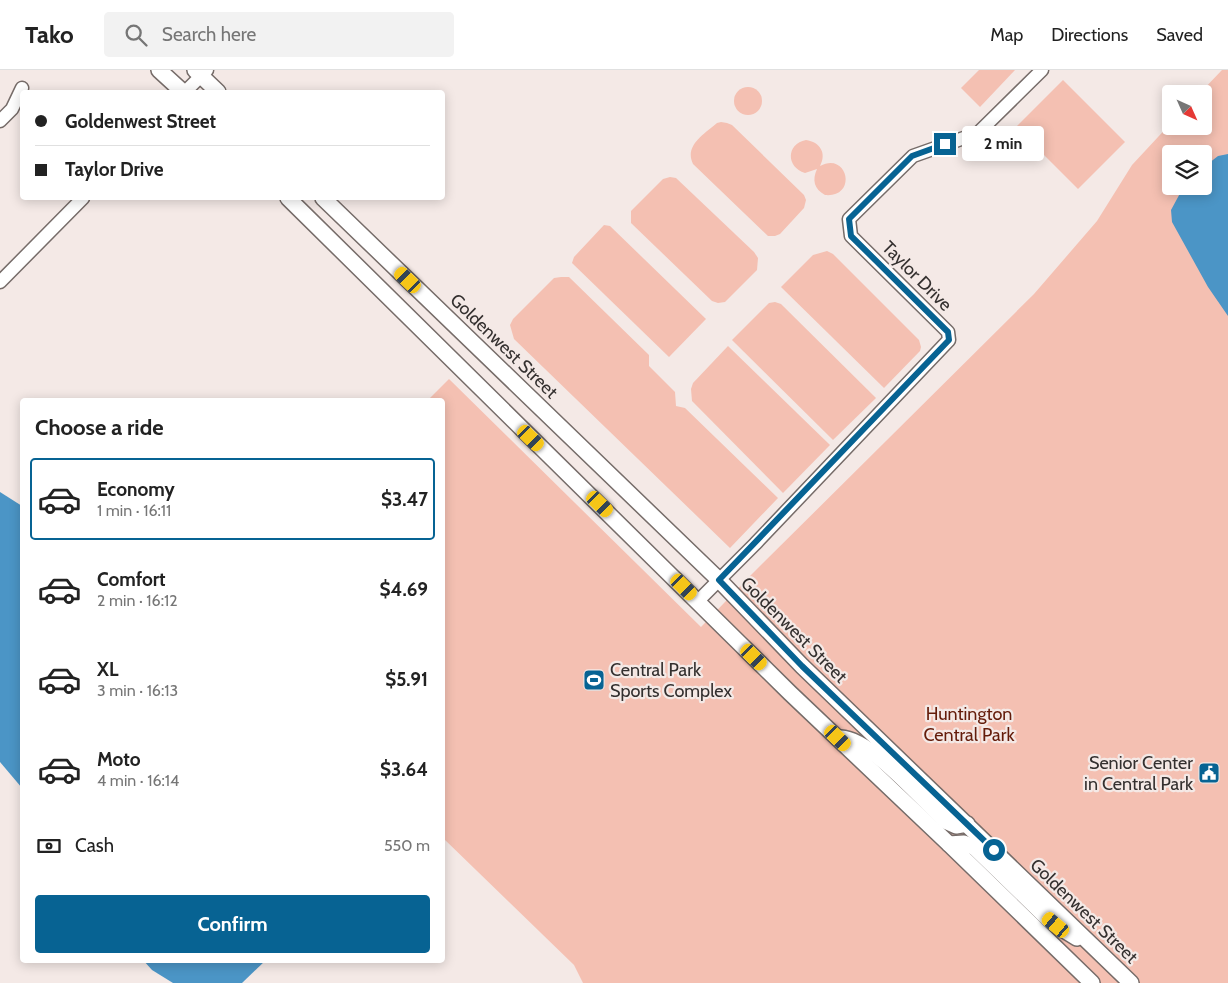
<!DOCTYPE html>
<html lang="en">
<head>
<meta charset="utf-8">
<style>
	body { margin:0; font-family:Cabin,sans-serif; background:#f2f2f2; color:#222; height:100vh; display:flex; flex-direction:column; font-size:19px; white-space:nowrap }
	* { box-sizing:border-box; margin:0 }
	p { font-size:16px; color:#767676 }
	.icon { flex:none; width:28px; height:28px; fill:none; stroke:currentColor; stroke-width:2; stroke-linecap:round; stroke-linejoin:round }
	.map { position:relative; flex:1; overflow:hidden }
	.panel { position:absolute; left:20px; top:328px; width:425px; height:565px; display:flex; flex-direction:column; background:#fff; border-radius:5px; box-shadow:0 2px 12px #0003 }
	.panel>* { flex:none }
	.top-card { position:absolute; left:20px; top:20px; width:425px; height:110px; border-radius:5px; box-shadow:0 2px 12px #0003; display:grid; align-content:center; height:110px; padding:0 15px; background:#fff }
	.needle { width:32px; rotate:135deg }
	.buttons { position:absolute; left:1162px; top:15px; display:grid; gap:10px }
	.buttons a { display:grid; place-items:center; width:50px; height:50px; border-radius:5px; background:#fff; box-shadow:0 2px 12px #0003; font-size:25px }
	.end { position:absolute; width:22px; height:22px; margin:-11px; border:6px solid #076393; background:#fff; box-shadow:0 0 0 2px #fff }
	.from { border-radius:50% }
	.bubble { position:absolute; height:35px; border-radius:5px; background:#fff; box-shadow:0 2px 12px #0003; font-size:16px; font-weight:800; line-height:35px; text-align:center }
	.car { position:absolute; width:15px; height:30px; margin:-15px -8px; border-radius:6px; box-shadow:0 0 4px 1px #0007; background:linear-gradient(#f5c518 24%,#345 0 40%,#f5c518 0 76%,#345 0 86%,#f5c518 0) }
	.top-card b { display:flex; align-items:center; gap:18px; height:48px; font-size:19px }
	.top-card b+b { border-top:1px solid #e0e0e0 }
	.top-card i { width:12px; height:12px; background:#222 }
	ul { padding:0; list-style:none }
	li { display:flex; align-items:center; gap:15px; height:82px; margin:0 10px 8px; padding:0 5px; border:2px solid transparent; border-radius:5px }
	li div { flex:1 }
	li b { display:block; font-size:19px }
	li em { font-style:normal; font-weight:800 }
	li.selected { border-color:#076393 }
	li>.icon { width:45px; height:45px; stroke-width:1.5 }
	h2 { padding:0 15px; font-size:22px; line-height:60px }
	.pay { display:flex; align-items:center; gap:12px; height:55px; padding:0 15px; font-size:19px }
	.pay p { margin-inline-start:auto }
	.button { display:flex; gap:10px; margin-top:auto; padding:10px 15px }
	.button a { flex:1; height:58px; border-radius:5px; background:#076393; color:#fff; font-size:20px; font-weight:800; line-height:58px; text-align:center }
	header { display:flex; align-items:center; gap:30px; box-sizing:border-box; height:70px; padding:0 25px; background:#fff; border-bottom:1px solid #e0e0e0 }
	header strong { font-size:24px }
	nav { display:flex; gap:28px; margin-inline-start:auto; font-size:18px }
	.search { width:350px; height:45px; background:#f2f2f2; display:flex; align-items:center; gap:12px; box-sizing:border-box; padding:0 18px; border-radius:5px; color:#767676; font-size:19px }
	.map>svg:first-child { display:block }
	.green { fill:#f4c0b2; fill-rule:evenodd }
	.water { fill:#4b95c6 }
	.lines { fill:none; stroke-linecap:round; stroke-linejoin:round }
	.minor-casing { stroke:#766c69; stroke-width:15 }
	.major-casing { stroke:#766c69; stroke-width:18 }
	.minor { stroke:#fff; stroke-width:12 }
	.major { stroke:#fff; stroke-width:15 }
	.route { stroke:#076393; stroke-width:6 }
	.labels { text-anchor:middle; stroke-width:4.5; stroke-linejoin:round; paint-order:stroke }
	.street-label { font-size:18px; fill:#34302f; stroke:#f4e9e6 }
	.poi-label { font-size:18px; fill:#34302f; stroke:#f4e9e6; text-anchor:start }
	.park-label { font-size:18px; fill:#641c0a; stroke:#f4e9e6 }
</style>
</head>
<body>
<header>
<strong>Tako</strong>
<div class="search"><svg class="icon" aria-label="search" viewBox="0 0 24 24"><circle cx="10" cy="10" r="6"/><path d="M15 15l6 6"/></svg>Search here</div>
<nav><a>Map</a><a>Directions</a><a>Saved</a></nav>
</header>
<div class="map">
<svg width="1228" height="913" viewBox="0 0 1228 913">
	<rect width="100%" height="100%" fill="#f4e9e6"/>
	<g class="green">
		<path d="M979,0H1015L980,37L961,18Z"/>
		<path d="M1222,0H1228V913H583L574,895L443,768L442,330H428L449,309L701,557L748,508L1034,224L1097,151L1132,95L1171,53V56H1204V24H1199ZM1171,84H1204V116H1171Z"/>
		<path d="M1063,10L1125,72L1078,119L1016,57Z"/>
		<circle cx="748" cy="31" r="14"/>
		<path d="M721,52L727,53L732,55L804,125L806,130L804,138L780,164L775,166H768L693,94C684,76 704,64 717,53Z"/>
		<path d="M806,70C820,72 827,83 820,96C848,81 858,128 825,125C814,119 812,110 817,99L805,103C786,97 786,74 806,70Z"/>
		<path d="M670,107L676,108L754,182L758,188L757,200L725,232L718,233L712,231L631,153V141L663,109Z"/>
		<path d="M604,155L610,156L706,249L669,287L572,193L574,187Z"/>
		<path d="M827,181L833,184L919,270L921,277L920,281L884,318L781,217L813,185Z"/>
		<path d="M561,207H569L649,285V296L675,322L676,336L685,338L778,428L730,478L514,269L510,255L513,249L554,208Z"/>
		<path d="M775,232L781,234L876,328L833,370L732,270L769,233Z"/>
		<path d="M728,276L830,375L783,423L692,331L691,319L693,313Z"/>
	</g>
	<g class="water">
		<path d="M1228,84V246L1208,217L1172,152L1171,140L1184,116H1204V97L1218,86Z"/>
		<path d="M0,422L22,436V718L0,692Z"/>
		<path d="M143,890H266L242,913H173L152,900Z"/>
	</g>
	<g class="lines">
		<g class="minor-casing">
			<g id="minor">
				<path d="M185,22L207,0"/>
				<path d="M0,51L12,39L22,18"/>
				<path d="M0,212L83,128"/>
				<path d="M698,531L755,474L949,270L948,262L851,166L849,149L913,86L978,63L1042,0"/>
			</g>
		</g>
		<g class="major-casing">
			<g id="major">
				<path d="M159,0L183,22"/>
				<path d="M195,0L218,22"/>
				<path d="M288,128L790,623L949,774L1092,913"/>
				<path d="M323,128L719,510L802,596L1131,913"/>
				<path d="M841,668C871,669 923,731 947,752L956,756L967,754"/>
				<path d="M949,774L964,773L975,778L1047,848L1056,855L1077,868"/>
			</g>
		</g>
		<use href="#minor" class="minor"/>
		<use href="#major" class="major"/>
	</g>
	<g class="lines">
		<path class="route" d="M945,74L912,86L849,149L851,166L948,262L949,270L719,510L802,596L994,780"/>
	</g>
	<defs>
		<g id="stadium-square" transform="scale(1.125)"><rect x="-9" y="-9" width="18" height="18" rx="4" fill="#076393" stroke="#f4e9e6"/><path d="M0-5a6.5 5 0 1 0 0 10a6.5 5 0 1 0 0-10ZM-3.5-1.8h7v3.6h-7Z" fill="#fff"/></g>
		<g id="civic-square" transform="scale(1.125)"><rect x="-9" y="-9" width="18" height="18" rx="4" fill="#076393" stroke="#f4e9e6"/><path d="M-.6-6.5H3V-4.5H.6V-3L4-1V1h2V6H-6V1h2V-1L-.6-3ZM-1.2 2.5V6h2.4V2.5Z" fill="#fff"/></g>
	</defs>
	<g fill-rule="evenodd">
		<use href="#stadium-square" x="594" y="610"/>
		<use href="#civic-square" x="1209" y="703"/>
	</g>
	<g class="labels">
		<g class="street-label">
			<text transform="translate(917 206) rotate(45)" y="6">Taylor Drive</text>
			<text transform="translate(504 276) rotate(44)" y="6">Goldenwest Street</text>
			<text transform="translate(794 560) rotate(45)" y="6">Goldenwest Street</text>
			<text transform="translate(1084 841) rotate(44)" y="6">Goldenwest Street</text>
		</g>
		<g class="poi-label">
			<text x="610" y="606">Central Park<tspan x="610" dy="21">Sports Complex</tspan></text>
			<text x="1193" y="699" text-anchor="end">Senior Center<tspan x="1193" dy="21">in Central Park</tspan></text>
		</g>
		<g class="park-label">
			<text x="969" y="650">Huntington<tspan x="969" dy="21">Central Park</tspan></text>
		</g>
	</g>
</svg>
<div class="buttons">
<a><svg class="needle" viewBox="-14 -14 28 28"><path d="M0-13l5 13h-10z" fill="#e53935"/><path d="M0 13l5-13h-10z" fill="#767676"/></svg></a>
<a><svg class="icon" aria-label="layers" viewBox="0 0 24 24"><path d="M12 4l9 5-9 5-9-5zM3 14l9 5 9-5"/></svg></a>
</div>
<i class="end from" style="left:994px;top:780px"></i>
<i class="end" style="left:945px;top:74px"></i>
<div class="bubble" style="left:962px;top:56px;width:82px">2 min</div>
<i class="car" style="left:408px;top:210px;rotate:314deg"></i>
<i class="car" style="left:531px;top:368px;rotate:134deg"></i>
<i class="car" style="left:600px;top:434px;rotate:134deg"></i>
<i class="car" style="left:684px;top:517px;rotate:135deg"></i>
<i class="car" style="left:754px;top:587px;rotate:135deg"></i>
<i class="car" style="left:838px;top:668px;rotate:134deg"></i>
<i class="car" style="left:1056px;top:855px;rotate:310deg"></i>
<div class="top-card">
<b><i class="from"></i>Goldenwest Street</b>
<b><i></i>Taylor Drive</b>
</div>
<section class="panel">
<h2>Choose a ride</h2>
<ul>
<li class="selected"><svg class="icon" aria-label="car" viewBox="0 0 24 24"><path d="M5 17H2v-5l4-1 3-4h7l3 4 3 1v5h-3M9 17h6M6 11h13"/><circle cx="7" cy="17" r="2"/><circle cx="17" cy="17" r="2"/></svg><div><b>Economy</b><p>1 min · 16:11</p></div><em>$3.47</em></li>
<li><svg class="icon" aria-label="car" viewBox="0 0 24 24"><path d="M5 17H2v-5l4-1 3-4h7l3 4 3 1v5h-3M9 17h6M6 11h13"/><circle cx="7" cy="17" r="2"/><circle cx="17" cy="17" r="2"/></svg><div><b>Comfort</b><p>2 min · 16:12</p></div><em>$4.69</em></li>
<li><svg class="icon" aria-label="car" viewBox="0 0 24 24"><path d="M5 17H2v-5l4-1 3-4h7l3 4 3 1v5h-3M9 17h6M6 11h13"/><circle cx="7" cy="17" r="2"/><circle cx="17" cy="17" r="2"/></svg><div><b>XL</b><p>3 min · 16:13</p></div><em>$5.91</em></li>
<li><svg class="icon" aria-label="car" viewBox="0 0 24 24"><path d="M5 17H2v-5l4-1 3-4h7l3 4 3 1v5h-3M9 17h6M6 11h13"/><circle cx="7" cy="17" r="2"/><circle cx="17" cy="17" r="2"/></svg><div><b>Moto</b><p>4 min · 16:14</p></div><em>$3.64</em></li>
</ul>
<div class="pay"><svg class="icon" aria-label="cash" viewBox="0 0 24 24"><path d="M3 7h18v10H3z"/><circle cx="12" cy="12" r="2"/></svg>Cash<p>550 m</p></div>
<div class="button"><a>Confirm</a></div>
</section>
</div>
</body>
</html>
